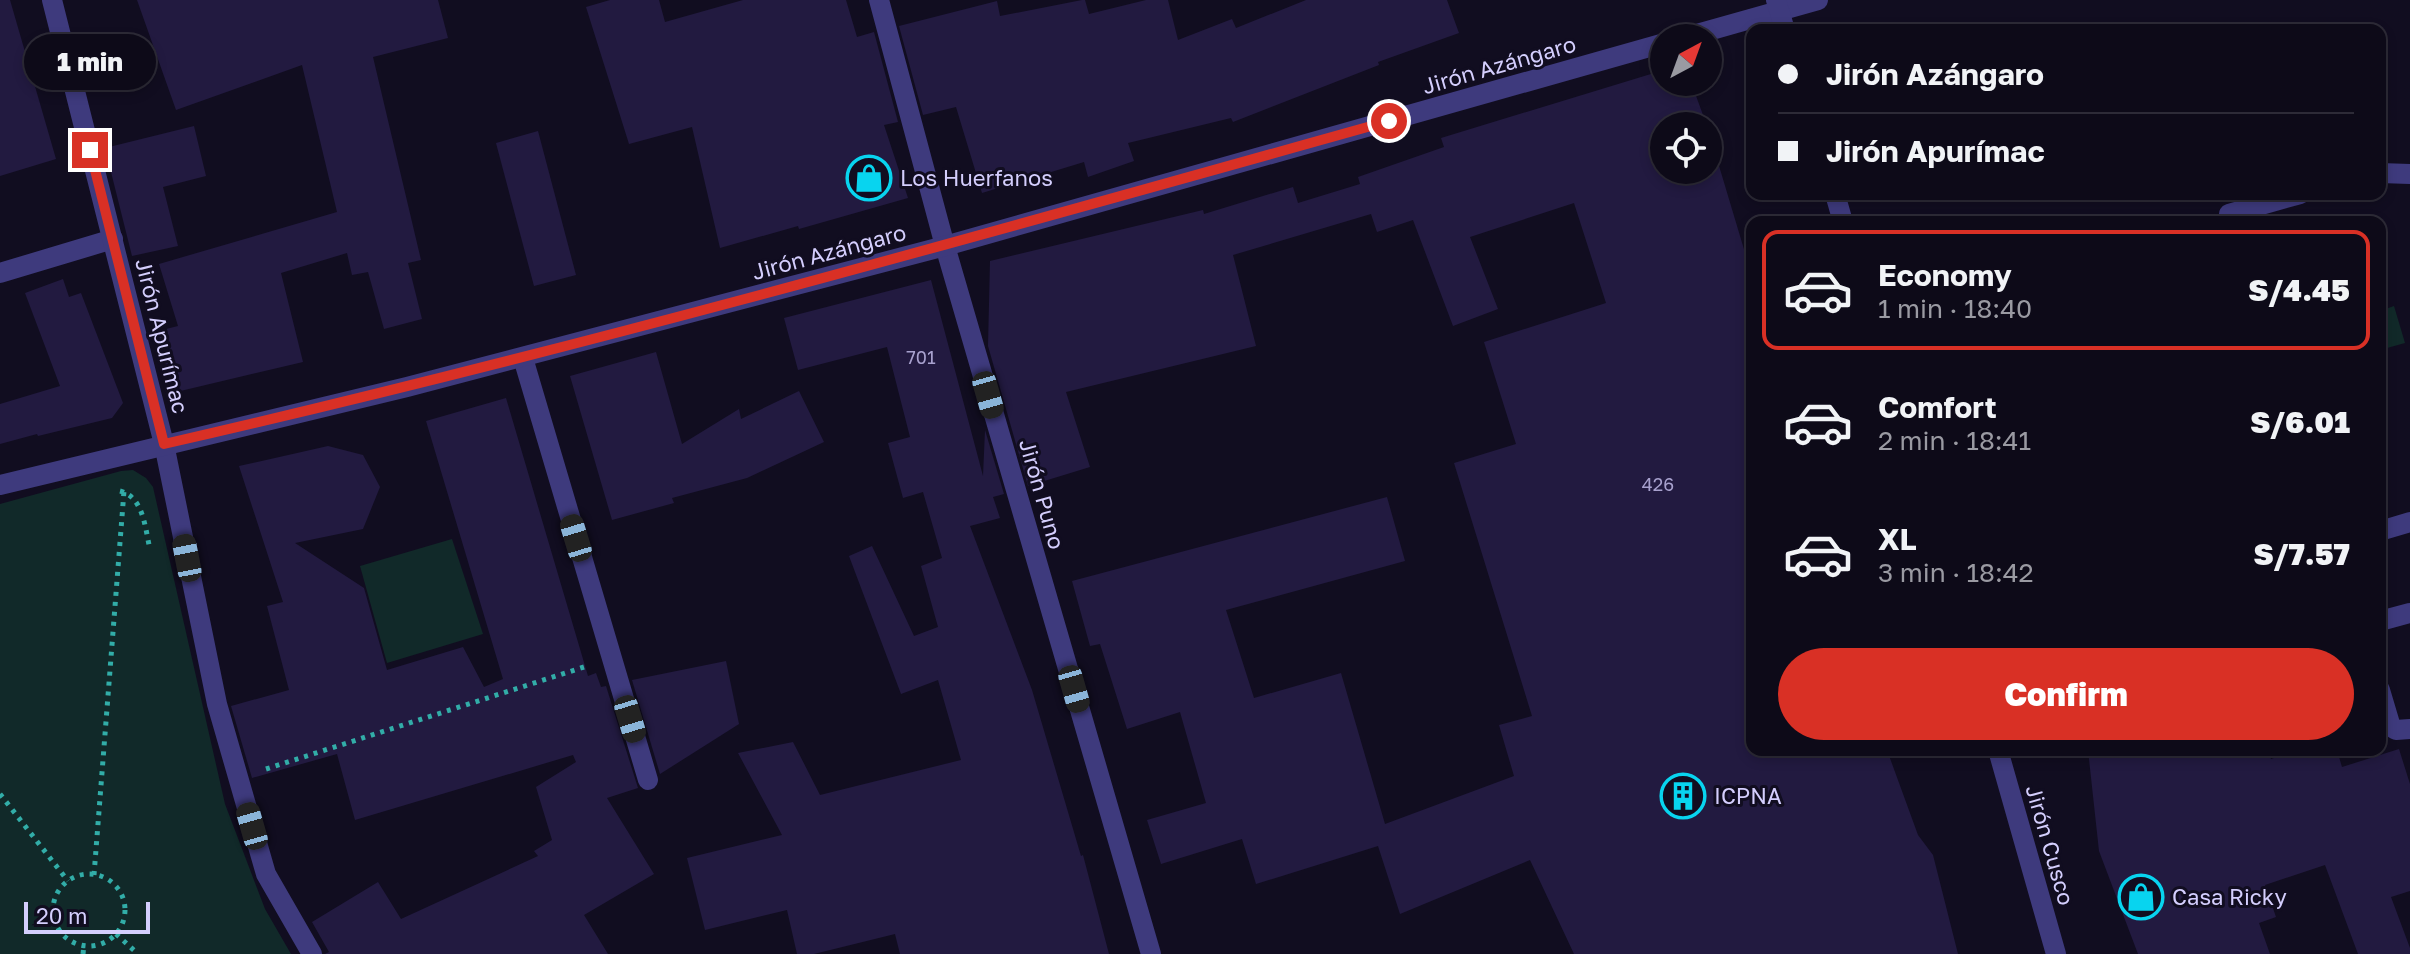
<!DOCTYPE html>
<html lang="en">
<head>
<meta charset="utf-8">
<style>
	body { margin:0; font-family:"Golos Text",sans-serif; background:#1b1825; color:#f1f3f6; height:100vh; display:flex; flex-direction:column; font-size:30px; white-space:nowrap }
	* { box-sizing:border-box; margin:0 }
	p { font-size:26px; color:#9a9aa2 }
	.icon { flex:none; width:44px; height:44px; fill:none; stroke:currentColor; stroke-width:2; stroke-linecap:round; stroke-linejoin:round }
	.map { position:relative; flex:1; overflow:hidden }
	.side { position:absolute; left:1746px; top:216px; width:640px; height:540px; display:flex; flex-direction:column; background:#0d0a18; border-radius:16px; box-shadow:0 4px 12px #0003,0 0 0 2px #2d2b37 }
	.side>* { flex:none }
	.guide { position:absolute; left:1746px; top:24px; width:640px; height:176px; border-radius:16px; box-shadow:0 4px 12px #0003,0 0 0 2px #2d2b37; display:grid; align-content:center; height:176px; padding:0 32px; background:#0d0a18 }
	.needle { width:52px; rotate:41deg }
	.controls { position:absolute; left:1650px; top:24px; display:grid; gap:16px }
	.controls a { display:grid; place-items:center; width:72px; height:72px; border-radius:50%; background:#0d0a18; box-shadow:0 4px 12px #0003,0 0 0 2px #2d2b37; font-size:40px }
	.scale { position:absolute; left:24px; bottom:20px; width:126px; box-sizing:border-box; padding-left:8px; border:4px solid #d4cefd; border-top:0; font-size:22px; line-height:28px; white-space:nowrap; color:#d4cefd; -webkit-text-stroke:6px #110d20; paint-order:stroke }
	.end { position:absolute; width:36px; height:36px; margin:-18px; border:10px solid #d93025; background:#fff; box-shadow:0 0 0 4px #fff }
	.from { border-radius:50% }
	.bubble { position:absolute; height:56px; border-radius:28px; background:#0d0a18; box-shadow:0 4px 12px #0003,0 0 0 2px #2d2b37; font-size:26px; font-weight:800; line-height:56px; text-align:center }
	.car { position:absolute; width:24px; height:48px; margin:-24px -12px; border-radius:10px; box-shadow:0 0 6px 2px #0007; background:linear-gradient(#222 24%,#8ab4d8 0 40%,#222 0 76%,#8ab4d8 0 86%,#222 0) }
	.guide b { display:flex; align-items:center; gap:28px; height:76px; font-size:30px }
	.guide b+b { border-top:2px solid #2d2b37 }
	.guide i { width:20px; height:20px; background:#f1f3f6 }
	ul { padding:14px 0 0; list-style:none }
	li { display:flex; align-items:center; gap:24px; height:120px; margin:0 16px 12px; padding:0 16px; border:4px solid transparent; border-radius:16px }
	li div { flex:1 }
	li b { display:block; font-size:30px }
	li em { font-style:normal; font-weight:800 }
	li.active { border-color:#d93025 }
	li>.icon { width:72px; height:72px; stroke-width:1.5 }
	.button { display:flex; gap:16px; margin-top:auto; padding:16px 32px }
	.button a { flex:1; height:92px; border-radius:48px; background:#d93025; color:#fff; font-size:32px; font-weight:800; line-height:92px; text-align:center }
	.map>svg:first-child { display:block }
	.green { fill:#112929 }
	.building { fill:#221a40 }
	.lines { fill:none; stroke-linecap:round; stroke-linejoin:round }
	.path { stroke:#32ada8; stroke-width:5; stroke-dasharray:4 6; stroke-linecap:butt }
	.service { stroke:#3e3a7d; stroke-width:20 }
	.minor { stroke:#3e3a7d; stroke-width:20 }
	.tertiary { stroke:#3e3a7d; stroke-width:20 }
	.route { stroke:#d93025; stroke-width:10 }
	.labels { text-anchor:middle; stroke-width:6; stroke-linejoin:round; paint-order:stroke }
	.number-label { font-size:18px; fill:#a8a1ce }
	.street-label { font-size:22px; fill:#d4cefd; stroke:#110d20 }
	.poi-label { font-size:22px; fill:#d4cefd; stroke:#110d20; text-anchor:start }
</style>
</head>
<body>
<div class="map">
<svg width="2410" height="954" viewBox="0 0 2410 954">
	<rect width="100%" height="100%" fill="#110d20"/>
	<g class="green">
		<path d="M2394,306L2405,343L2380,350V311Z"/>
		<path d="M133,470L146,478L153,487L225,804L265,909L291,954H0V504L121,471Z"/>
		<path d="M452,539L483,634L387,663L360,566Z"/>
	</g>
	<g class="building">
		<path d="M0,0H10L56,159L0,176Z"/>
		<path d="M137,0H438L448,38L373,57L421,260L408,263L422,319L384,329L368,272L352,275L347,253L281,273L303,362L172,393L158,331L178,326L159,264L337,212L302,65L176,110Z"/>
		<path d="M610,0H659L665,22L743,0H846L857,37L874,32L898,122L884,125L908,198L799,229L798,226L720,248L692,127L629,144L586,7Z"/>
		<path d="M1082,0H1085L1089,14L1146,0H1168L1178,40L1232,19L1236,28L1306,0H1447L1459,33L1378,62L1379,65L1233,122L1231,118L1128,143L1134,161L1088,177L1084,162L982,193L956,107L923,115L899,26L997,1L1000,16Z"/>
		<path d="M1664,70V82H1691L1707,126H1664V170H1708V129L1752,276V750H1887L1918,835L1933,855L1958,954H1574L1530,860L1400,914L1378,846L1256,884L1242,839L1161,864L1147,820L1206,803L1180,712L1127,729L1100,644L1090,646L1072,581L1387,497L1405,561L1226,610L1254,698L1341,673L1385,824L1514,776L1499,725L1532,716L1454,463L1516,444L1484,342L1606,303L1574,203L1470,237L1498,309L1453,326L1413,220L1377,232L1371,214L1233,255L1256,346L1066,392L1090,467L1028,486L988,346L990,261L1203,210L1204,214L1293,187L1298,203L1360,184L1358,177L1444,147L1441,138Z"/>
		<path d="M194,126L206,176L163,187L178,246L132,256L105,148Z"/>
		<path d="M538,131L576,275L534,286L496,143Z"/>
		<path d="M63,279L69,297L81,293L123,403L112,418L38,436L37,434L0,444V404L60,386L25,293Z"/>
		<path d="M931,280L983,476L985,430L1004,494L993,497L1000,518L970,526L1032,690L1081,856L1083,855L1109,954H900L895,934L814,954H797L787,910L705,930L687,858L782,835L738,753L793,742L820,795L961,760L938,680L901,694L849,556L872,546L914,636L938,627L921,566L942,558L923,492L903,498L888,443L910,437L887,347L798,370L784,318Z"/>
		<path d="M656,352L682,444L739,409L741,419L799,391L824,442L747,478L672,498L674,503L612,520L570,376Z"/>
		<path d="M506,398L588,676L596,673L601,687L606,686L638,788L607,798L654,874L584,915L608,954H325L329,952L312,922L378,882L401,919L538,856L534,851L552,840L536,787L576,762L573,755L355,820L337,754L252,778L231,706L289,690L267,606L283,602L239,466L328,446L363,455L380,487L363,529L295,543L364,588L387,670L463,647L484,687L503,679L426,421Z"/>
		<path d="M726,661L739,724L660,774L632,680Z"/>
		<path d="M2399,749L2410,784V891L2391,897L2410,948V954H2358L2325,865L2265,885L2276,917L2259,923L2270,954H2138L2099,851L2088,750H2268L2271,759L2297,750H2337L2342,767Z"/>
	</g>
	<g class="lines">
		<g class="path">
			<path d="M120,491C144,497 145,529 150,549"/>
			<path d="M266,769L584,667"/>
			<path d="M0,794L68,881"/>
			<circle cx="89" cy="910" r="36"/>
			<path d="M94,875L124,491"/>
			<path d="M116,934L138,954"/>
			<path d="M83,954L84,945"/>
		</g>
		<g class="service">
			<path d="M2380,173L2410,174"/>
			<path d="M2229,214L2300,194"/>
			<path d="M0,273L113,239"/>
			<path d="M523,358L648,780"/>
			<path d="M2380,531L2410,522"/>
			<path d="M2380,621L2410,613"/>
			<path d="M2380,690L2391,727L2396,730L2410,729"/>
		</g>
		<g class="minor">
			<path d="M52,0L164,444L217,704L266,874L312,954"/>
			<path d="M879,0L945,246L1151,954"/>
			<path d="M1683,38L1818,0"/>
			<path d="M0,485L407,387L945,246L1664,43"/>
		</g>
		<g class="tertiary">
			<path d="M1776,0L1785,30"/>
			<path d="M1835,194L1843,222"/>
			<path d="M1998,750L2056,954"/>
		</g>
	</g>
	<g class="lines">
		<path class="route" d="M90,150L164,444C576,350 982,235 1389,121"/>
	</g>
	<defs>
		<g id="shop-ring" transform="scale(2.3)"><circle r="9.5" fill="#110d20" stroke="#08d4ef" stroke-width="1.5"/><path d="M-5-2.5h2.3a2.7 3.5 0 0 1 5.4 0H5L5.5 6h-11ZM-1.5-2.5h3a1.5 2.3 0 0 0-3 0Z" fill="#08d4ef"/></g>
		<g id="building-ring" transform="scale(2.3)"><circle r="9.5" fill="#110d20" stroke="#08d4ef" stroke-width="1.5"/><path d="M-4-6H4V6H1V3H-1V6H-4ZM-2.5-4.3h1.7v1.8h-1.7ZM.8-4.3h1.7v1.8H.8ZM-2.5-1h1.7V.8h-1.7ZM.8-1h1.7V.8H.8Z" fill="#08d4ef"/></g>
	</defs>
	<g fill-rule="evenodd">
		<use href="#shop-ring" x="869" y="178"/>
		<use href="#building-ring" x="1683" y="796"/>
		<use href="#shop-ring" x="2141" y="897"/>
	</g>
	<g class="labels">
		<g class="number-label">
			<text x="921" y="364">701</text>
			<text x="1658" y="491">426</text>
		</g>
		<g class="street-label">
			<text transform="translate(1499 65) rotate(-16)" y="8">Jirón Azángaro</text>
			<text transform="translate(829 252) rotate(-15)" y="8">Jirón Azángaro</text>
			<text transform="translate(162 336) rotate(76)" y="8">Jirón Apurímac</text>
			<text transform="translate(1042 494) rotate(74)" y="8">Jirón Puno</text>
			<text transform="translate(2050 845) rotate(74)" y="8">Jirón Cusco</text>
		</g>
		<g class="poi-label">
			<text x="900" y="186">Los Huerfanos</text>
			<text x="1714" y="804">ICPNA</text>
			<text x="2172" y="905">Casa Ricky</text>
		</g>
	</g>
</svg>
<div class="controls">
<a><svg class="needle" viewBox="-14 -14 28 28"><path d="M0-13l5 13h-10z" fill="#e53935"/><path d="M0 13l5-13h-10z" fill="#9a9aa2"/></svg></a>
<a><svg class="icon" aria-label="locate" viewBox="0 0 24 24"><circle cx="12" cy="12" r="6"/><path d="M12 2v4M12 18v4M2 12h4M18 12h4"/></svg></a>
</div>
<div class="scale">20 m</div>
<i class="end from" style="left:1389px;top:121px"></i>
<i class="end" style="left:90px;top:150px"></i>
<div class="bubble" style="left:24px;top:34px;width:132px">1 min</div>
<i class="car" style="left:988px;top:395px;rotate:164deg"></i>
<i class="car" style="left:576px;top:538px;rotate:343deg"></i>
<i class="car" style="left:187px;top:558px;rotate:349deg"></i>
<i class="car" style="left:1074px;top:689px;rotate:164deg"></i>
<i class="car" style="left:630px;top:719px;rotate:163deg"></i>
<i class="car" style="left:252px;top:826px;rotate:344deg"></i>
<div class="guide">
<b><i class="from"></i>Jirón Azángaro</b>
<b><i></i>Jirón Apurímac</b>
</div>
<section class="side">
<ul>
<li class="active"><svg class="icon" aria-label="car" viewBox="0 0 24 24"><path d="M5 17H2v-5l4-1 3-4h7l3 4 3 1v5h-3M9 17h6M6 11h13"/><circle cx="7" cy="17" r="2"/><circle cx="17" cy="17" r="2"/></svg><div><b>Economy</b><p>1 min · 18:40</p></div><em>S/4.45</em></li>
<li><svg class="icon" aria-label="car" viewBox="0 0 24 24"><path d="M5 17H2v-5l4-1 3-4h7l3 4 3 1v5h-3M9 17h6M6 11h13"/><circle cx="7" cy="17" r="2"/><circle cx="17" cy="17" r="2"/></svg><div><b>Comfort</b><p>2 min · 18:41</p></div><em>S/6.01</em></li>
<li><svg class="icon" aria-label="car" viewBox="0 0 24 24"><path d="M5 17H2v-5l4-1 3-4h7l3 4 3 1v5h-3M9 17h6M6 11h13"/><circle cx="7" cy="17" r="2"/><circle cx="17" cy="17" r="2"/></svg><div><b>XL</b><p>3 min · 18:42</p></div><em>S/7.57</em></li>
</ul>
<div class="button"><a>Confirm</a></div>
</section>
</div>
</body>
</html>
